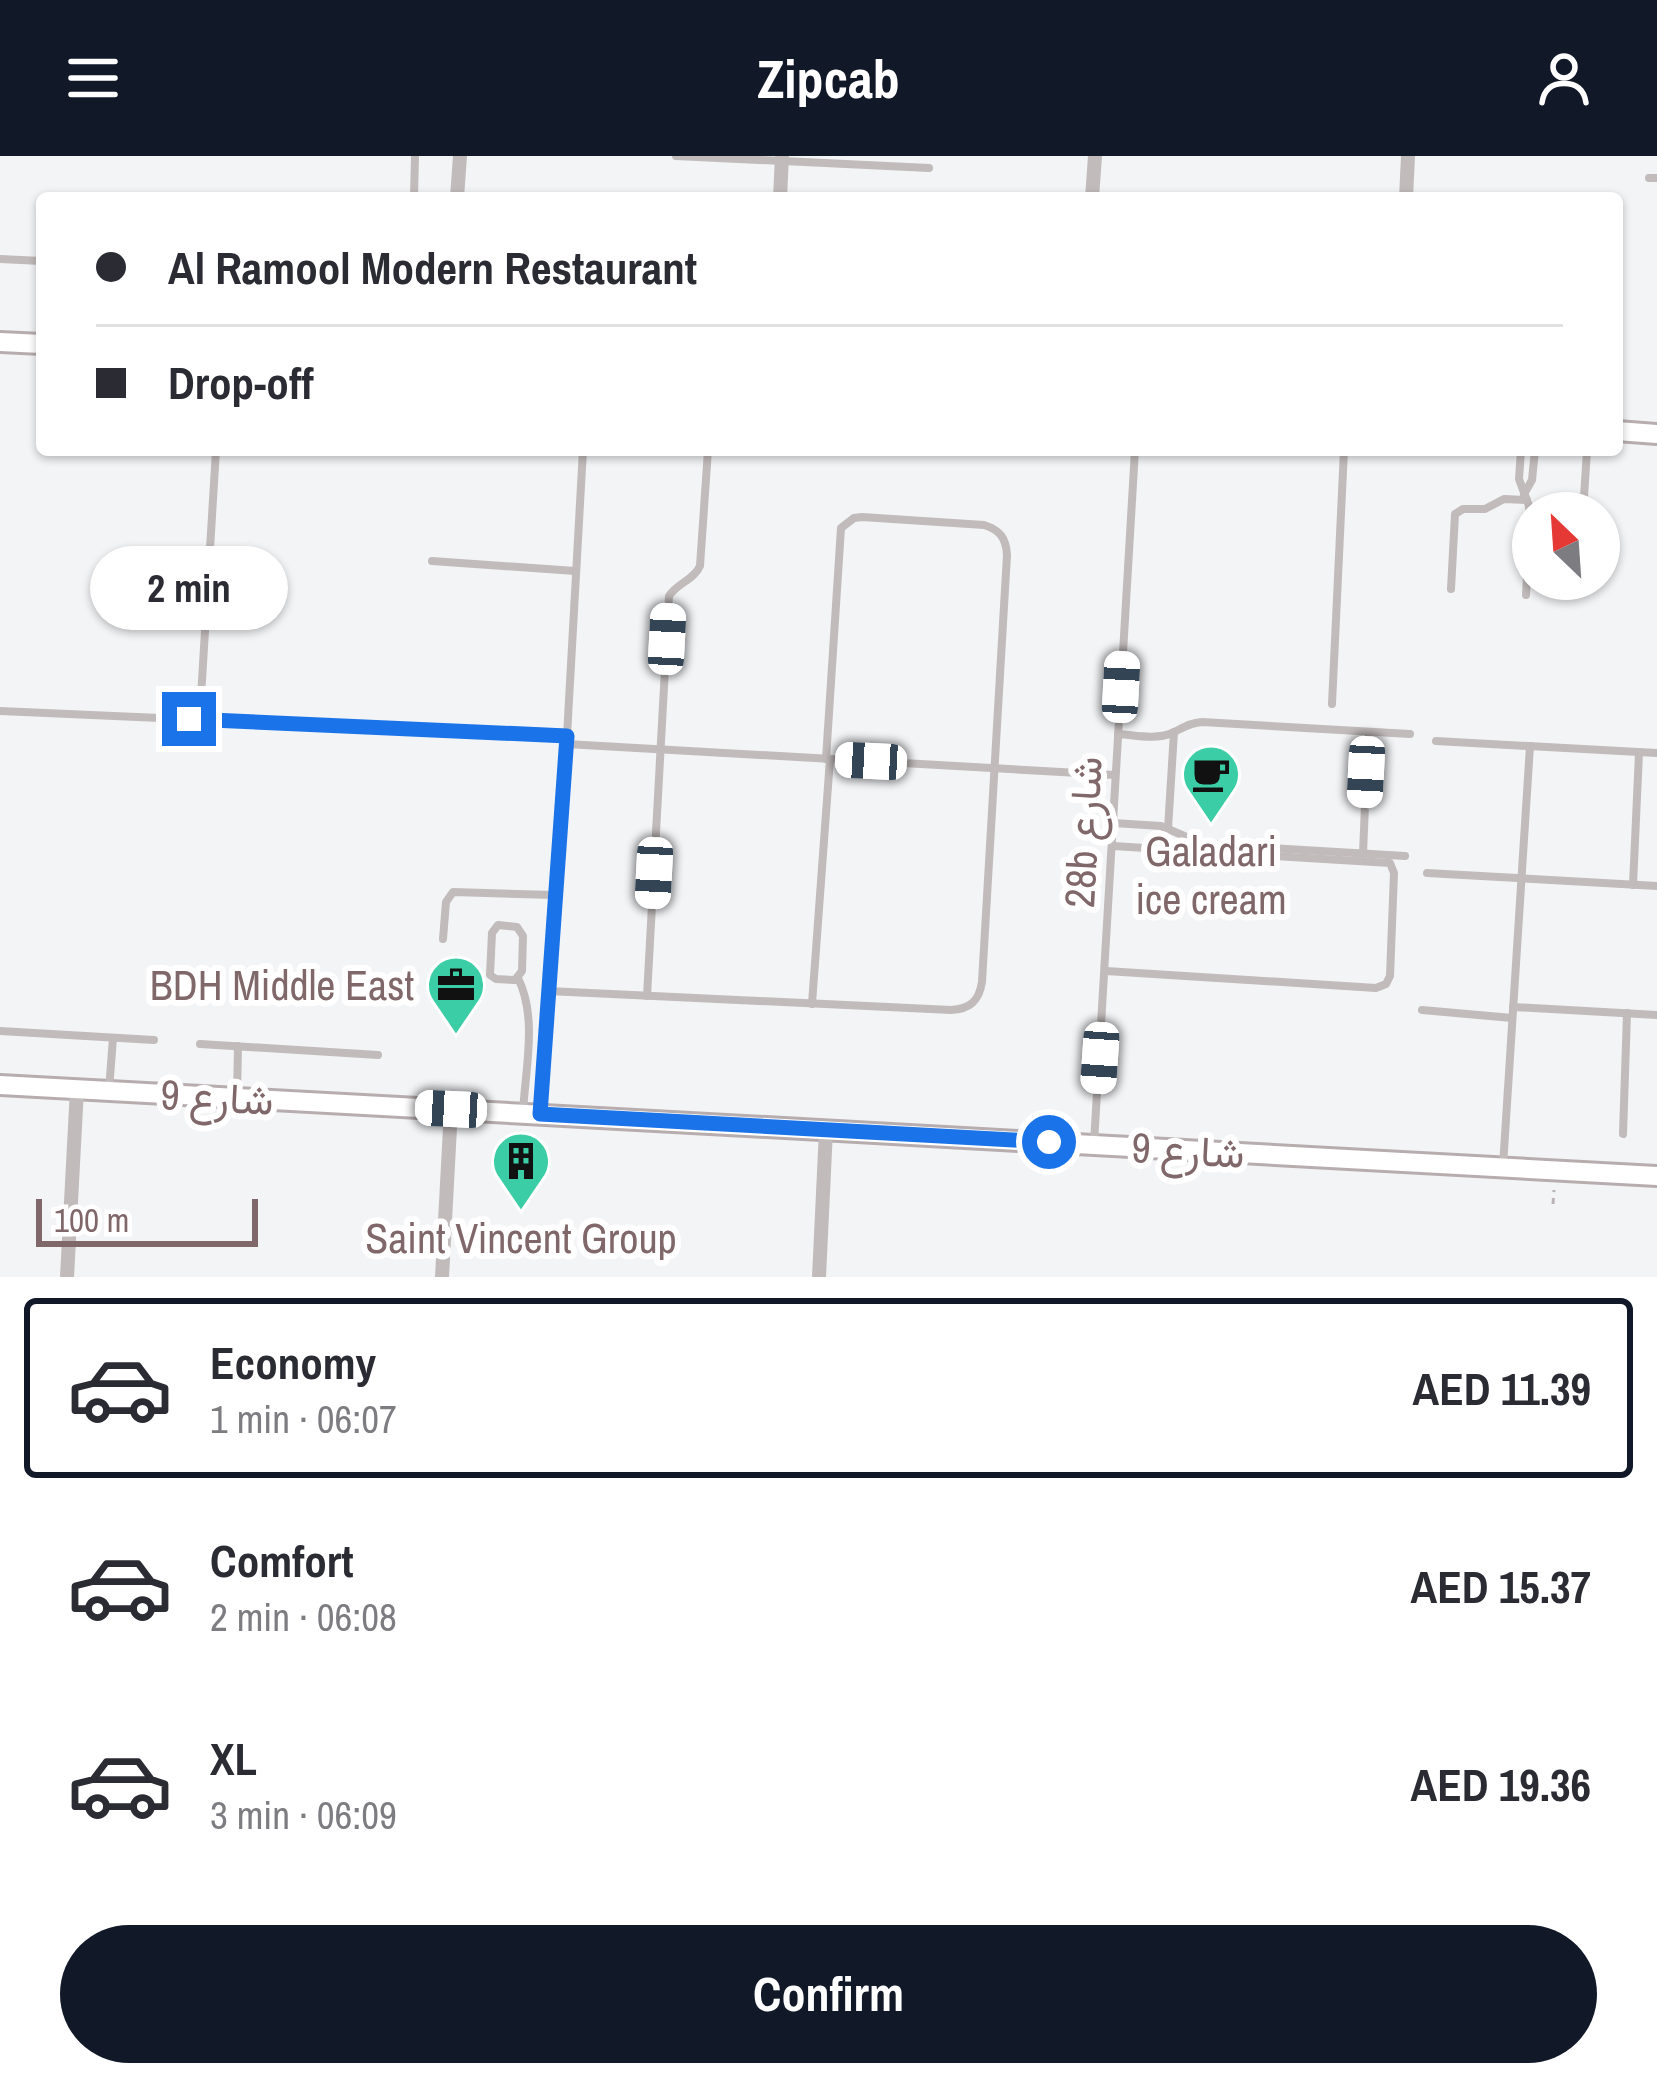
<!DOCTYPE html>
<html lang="en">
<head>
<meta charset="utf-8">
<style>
	body { margin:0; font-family:"Archivo Narrow",Vazirmatn,sans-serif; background:#f7f7f7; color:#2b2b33; height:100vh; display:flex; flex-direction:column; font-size:45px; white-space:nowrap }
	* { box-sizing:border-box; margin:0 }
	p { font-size:39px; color:#7c7c81 }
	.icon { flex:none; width:66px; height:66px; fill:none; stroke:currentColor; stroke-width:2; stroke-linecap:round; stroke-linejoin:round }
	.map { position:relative; height:1121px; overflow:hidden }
	.sheet { display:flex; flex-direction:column; background:#fff; flex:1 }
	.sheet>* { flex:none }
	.top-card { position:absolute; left:36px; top:36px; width:1587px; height:264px; border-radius:12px; box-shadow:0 3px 9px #0004; display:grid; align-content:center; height:264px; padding:0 60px; background:#fff }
	.needle { width:78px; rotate:335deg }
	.controls { position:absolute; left:1512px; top:336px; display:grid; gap:24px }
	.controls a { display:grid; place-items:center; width:108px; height:108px; border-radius:50%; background:#fff; box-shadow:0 3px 9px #0004; font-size:60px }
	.scale { position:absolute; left:36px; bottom:30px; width:222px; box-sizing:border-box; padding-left:12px; border:6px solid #80686a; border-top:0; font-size:33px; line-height:42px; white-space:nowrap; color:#80686a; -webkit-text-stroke:9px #fff; paint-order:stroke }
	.end { position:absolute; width:54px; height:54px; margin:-27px; border:15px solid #1a73e8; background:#fff; box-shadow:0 0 0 6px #fff }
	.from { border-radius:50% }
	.bubble { position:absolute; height:84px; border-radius:42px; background:#fff; box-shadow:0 3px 9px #0004; font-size:39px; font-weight:800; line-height:84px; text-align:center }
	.car { position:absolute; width:36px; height:72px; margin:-36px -18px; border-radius:15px; box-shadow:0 0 9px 3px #0007; background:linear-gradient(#fff 24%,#345 0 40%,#fff 0 76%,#345 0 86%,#fff 0) }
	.top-card b { display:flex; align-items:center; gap:42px; height:114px; font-size:45px }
	.top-card b+b { border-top:3px solid #e1e1e2 }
	.top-card i { width:30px; height:30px; background:#2b2b33 }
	ul { padding:21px 0 0; list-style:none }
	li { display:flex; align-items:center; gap:36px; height:180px; margin:0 24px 18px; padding:0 36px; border:6px solid transparent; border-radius:12px }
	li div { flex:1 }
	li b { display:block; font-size:45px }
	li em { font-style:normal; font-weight:800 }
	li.selected { border-color:#111827 }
	li>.icon { width:108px; height:108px; stroke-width:1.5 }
	.primary-button { display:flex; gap:24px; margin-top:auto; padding:24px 60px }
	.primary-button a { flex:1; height:138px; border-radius:72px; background:#111827; color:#fff; font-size:48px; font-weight:800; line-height:138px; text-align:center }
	header { display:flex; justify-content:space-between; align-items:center; height:156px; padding:0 60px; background:#111827; color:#fff; font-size:54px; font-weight:800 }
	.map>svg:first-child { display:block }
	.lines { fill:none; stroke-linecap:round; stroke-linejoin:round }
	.secondary-casing { stroke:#b7adae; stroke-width:24 }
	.path { stroke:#b9b3b4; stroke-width:3; stroke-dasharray:6 6; stroke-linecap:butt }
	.lane { stroke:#c2bbbb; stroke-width:8 }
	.street { stroke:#c2bbbb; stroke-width:14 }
	.secondary { stroke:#fff; stroke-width:18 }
	.route { stroke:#1a73e8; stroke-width:15 }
	.labels { text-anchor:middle; stroke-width:12; stroke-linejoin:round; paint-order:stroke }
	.street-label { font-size:42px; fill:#80686a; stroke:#fff }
	.poi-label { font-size:42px; fill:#80686a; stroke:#fff }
</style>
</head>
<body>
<header><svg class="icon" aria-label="menu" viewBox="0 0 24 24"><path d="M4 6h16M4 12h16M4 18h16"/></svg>Zipcab<svg class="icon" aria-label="person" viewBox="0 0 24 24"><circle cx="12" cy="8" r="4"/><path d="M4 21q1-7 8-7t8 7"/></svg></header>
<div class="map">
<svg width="1657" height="1121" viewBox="0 0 1657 1121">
	<rect width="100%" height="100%" fill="#f3f4f6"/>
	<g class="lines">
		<g class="secondary-casing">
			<g id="secondary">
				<path d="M0,186L42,188"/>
				<path d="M1617,275L1657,278"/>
				<path d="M0,929L1657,1020"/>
			</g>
		</g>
		<path class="path" d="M1553,1048L1554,1034"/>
		<g class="lane">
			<path d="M676,0L929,12"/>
			<path d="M1649,22H1657"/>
			<path d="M414,42L415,0"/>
			<path d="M0,103L42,105"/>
			<path d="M1521,294L1519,323L1529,350L1530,362L1526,439"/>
			<path d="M1524,338L1532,324L1535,294"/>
			<path d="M1530,356L1549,357"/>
			<path d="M1583,357L1587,294"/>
			<path d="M432,405L575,415"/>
			<path d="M1451,433L1455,358L1463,353H1485L1504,343L1527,344"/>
			<path d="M201,541L216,294"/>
			<path d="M1332,548L1344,294"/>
			<path d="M0,555L567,580"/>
			<path d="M1118,578C1135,579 1156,584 1172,577C1183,572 1189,567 1202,566L1410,578"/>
			<path d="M1436,585L1657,597"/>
			<path d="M566,588L1115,619"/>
			<path d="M1113,667L1161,670L1203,688L1405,700"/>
			<path d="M1168,673L1174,576"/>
			<path d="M1363,698L1368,576"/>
			<path d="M1427,717L1657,730"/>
			<path d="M1633,729L1639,597"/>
			<path d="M498,769L517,771L523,780L522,815L515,824L496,823L490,819L492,777Z"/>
			<path d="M443,783L446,746L453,736L554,739"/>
			<path d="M1106,815L1376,832L1386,828L1390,820L1394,717L1390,707L1113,690"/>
			<path d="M518,822C538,862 525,914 523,957"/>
			<path d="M548,835L951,854C970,853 979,845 982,826L1007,399C1006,382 1000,374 984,369L862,361L854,362L841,372L826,603"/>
			<path d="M647,840L669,440C677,427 694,424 700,410L708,294"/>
			<path d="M812,848L830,603"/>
			<path d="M1513,851L1657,859"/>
			<path d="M1422,854L1512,862"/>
			<path d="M0,875L154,884"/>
			<path d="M200,888L378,899"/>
			<path d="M109,934L113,882"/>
			<path d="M237,942L238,890"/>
			<path d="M540,957L567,580L583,294"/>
			<path d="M1623,978L1627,857"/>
			<path d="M1094,987L1135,294"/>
			<path d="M1503,1010L1530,590"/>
		</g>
		<g class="street">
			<path d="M457,42L460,0"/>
			<path d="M780,42L782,0"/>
			<path d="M1092,42L1095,0"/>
			<path d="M1406,42L1408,0"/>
			<path d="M67,1121L77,933"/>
			<path d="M442,1121L451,953"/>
			<path d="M819,1121L826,974"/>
		</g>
		<use href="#secondary" class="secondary"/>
	</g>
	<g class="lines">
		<path class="route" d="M189,563L567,580L540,958L1049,986"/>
	</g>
	<defs>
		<g id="cafe-pin" transform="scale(3)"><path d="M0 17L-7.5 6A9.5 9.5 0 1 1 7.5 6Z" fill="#3bcea6" stroke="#fff"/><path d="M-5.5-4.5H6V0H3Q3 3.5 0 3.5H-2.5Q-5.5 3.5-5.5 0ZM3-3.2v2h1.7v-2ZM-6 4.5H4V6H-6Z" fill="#111"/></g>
		<g id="office-pin" transform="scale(3)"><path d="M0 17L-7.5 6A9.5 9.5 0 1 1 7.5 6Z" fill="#3bcea6" stroke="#fff"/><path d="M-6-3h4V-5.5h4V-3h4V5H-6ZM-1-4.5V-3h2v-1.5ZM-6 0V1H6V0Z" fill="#111"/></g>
		<g id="building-pin" transform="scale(3)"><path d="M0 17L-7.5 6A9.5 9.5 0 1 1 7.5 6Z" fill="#3bcea6" stroke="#fff"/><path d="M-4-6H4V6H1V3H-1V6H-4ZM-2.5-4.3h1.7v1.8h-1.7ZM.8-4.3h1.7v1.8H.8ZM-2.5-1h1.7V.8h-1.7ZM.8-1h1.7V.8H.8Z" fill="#111"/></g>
	</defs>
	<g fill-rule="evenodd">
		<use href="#cafe-pin" x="1211" y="618"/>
		<use href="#office-pin" x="456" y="829"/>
		<use href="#building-pin" x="521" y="1005"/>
	</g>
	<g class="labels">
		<g class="street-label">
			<text transform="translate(1083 676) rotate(-87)" y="15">28b شارع</text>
			<text transform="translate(217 941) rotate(3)" y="15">شارع 9</text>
			<text transform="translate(1188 994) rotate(3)" y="15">شارع 9</text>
		</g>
		<g class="poi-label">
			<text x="1211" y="710">Galadari<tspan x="1211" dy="48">ice cream</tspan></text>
			<text x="414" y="844" text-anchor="end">BDH Middle East</text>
			<text x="521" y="1097">Saint Vincent Group</text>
		</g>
	</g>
</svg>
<div class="controls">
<a><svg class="needle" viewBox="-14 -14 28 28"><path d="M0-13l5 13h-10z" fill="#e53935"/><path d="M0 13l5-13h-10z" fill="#7c7c81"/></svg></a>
</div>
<div class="scale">100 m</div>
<i class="end from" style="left:1049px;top:986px"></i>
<i class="end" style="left:189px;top:563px"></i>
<div class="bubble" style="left:90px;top:390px;width:198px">2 min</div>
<i class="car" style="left:667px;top:483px;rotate:3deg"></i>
<i class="car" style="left:1121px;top:531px;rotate:3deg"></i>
<i class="car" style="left:871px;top:605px;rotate:273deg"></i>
<i class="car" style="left:1366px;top:616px;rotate:183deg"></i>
<i class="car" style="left:654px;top:717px;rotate:183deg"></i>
<i class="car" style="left:1100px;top:902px;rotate:184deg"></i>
<i class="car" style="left:451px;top:953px;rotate:273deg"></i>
<div class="top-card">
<b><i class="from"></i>Al Ramool Modern Restaurant</b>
<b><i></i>Drop-off</b>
</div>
</div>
<section class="sheet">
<ul>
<li class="selected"><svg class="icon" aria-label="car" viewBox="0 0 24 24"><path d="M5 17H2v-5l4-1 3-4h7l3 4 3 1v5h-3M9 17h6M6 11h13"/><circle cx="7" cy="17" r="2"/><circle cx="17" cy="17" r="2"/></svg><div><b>Economy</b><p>1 min · 06:07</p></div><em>AED 11.39</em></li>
<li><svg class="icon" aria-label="car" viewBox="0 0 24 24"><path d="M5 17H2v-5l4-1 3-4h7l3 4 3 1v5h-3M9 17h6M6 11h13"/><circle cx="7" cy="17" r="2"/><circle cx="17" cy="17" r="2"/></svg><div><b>Comfort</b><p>2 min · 06:08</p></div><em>AED 15.37</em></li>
<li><svg class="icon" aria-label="car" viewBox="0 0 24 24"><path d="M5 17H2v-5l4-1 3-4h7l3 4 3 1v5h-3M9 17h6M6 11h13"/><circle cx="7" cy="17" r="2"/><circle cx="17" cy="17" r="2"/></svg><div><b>XL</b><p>3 min · 06:09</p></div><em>AED 19.36</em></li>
</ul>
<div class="primary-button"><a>Confirm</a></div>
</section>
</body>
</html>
